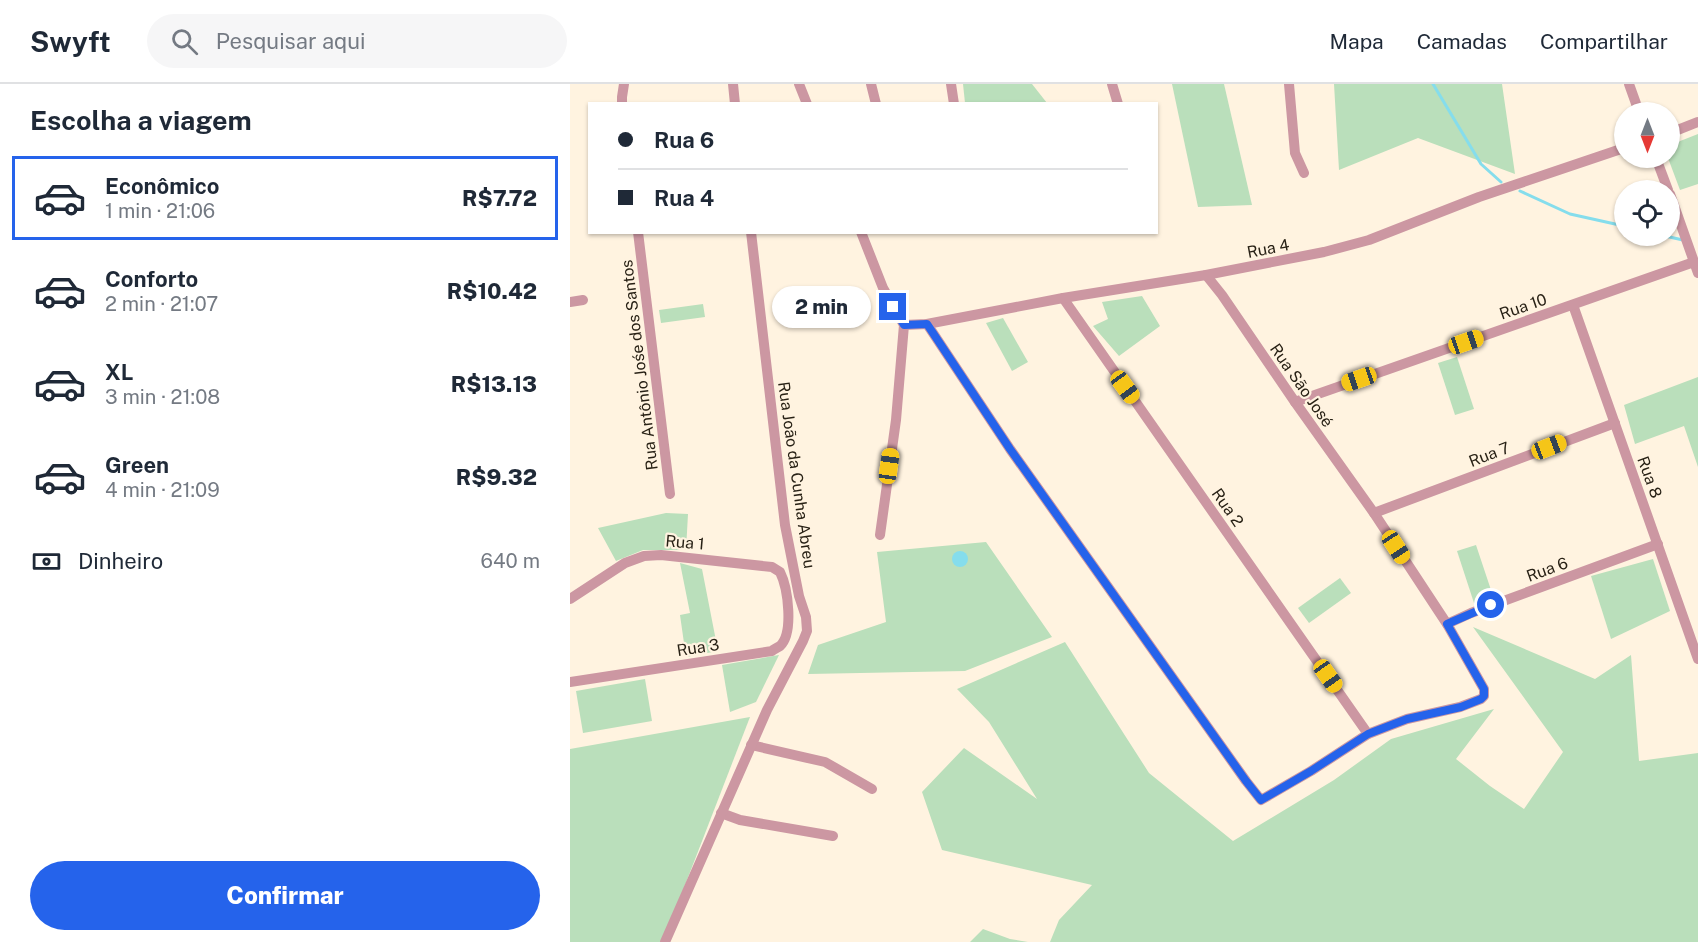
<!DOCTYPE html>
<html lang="pt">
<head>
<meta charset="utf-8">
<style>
	body { margin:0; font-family:"Public Sans",sans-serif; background:#f6f6f7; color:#1f2937; height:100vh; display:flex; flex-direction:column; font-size:22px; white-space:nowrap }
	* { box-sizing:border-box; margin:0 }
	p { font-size:20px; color:#747a83 }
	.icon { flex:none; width:33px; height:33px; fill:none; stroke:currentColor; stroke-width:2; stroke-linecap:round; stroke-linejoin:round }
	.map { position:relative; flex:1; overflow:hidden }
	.panel { display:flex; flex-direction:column; background:#fff; width:570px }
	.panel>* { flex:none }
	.top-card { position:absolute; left:18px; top:18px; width:570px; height:132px; border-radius:0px; box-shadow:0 2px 4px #0004; display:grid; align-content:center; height:132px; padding:0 30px; background:#fff }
	.needle { width:39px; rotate:180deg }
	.fabs { position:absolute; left:1044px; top:18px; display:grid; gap:12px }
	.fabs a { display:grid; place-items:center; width:66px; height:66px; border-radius:50%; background:#fff; box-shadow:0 2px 4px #0004; font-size:30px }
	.end { position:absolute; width:27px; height:27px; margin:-14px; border:8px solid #2563eb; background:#fff; box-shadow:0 0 0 3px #fff }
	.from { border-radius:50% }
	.bubble { position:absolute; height:42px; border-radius:21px; background:#fff; box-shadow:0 2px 4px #0004; font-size:20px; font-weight:800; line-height:42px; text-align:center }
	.car { position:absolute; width:18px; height:36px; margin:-18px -9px; border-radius:8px; box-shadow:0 0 4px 2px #0007; background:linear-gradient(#f5c518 24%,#345 0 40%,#f5c518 0 76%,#345 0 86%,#f5c518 0) }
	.top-card b { display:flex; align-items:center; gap:21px; height:57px; font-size:22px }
	.top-card b+b { border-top:2px solid #e0e1e3 }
	.top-card i { width:15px; height:15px; background:#1f2937 }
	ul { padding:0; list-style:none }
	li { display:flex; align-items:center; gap:18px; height:84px; margin:0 12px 9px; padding:0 18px; border:3px solid transparent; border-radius:0px }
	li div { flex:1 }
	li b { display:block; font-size:22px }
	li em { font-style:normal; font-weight:800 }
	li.current { border-color:#2563eb }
	li>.icon { width:54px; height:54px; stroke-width:1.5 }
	h2 { padding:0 30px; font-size:27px; line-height:72px }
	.pay { display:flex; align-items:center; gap:15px; height:66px; padding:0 30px; font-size:22px }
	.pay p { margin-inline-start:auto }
	.cta { display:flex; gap:12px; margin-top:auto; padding:12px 30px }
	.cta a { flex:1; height:69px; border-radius:36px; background:#2563eb; color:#fff; font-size:24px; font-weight:800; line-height:69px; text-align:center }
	header { display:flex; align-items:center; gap:36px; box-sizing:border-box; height:84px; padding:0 30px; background:#fff; border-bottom:2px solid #e0e1e3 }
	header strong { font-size:28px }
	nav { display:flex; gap:33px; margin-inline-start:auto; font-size:21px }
	.search { width:420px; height:54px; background:#f6f6f7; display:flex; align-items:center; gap:15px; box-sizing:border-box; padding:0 21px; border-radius:33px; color:#747a83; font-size:22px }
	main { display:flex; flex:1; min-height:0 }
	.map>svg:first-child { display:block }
	.green { fill:#badfbb }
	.water { fill:#85ddec }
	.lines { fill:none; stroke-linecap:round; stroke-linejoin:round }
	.stream { stroke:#85ddec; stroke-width:3 }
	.minor { stroke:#cc97a2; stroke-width:10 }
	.route { stroke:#2563eb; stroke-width:8 }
	.labels { text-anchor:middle; stroke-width:4.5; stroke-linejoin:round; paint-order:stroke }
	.street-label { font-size:16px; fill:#282115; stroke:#fff3e0 }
</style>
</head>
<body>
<header>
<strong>Swyft</strong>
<div class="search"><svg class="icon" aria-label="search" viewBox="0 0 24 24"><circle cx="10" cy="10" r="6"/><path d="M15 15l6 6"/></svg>Pesquisar aqui</div>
<nav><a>Mapa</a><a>Camadas</a><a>Compartilhar</a></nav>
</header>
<main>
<section class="panel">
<h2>Escolha a viagem</h2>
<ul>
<li class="current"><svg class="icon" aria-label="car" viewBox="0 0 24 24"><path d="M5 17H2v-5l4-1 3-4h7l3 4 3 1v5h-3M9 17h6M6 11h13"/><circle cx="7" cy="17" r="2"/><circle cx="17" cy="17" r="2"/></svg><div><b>Econômico</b><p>1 min · 21:06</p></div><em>R$7.72</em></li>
<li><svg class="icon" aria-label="car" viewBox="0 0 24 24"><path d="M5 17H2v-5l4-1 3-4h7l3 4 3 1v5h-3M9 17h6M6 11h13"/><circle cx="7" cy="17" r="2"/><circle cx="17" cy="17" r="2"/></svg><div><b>Conforto</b><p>2 min · 21:07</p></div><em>R$10.42</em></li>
<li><svg class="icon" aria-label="car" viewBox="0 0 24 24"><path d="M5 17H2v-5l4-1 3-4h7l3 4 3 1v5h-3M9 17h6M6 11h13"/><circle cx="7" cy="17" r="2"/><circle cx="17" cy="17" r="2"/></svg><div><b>XL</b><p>3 min · 21:08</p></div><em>R$13.13</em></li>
<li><svg class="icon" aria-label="car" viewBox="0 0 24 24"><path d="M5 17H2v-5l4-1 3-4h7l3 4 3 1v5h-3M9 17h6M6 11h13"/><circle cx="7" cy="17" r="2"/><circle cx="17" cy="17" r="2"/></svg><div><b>Green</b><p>4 min · 21:09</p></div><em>R$9.32</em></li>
</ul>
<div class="pay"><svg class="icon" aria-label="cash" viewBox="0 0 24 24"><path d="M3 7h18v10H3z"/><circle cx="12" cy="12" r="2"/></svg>Dinheiro<p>640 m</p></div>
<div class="cta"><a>Confirmar</a></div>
</section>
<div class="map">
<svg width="1128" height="858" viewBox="0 0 1128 858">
	<rect width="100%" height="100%" fill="#fff3e0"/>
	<g class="green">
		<path d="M393,0H462L477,19H395Z"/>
		<path d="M602,0H654L682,121L628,123Z"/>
		<path d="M764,0H932L945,90L848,54L769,86Z"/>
		<path d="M1128,50V100L1110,106L1098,74H1100V61Z"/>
		<path d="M572,212L590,242L549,272L523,242L538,235L532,218Z"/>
		<path d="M133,220L135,233L91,239L89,226Z"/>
		<path d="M433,234L458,278L442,287L416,239Z"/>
		<path d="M887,273L904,325L885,331L868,279Z"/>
		<path d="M1128,293V383L1114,342L1065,360L1054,321Z"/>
		<path d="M96,429L118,430L116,466H73L46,477L28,444Z"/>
		<path d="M416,458L482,553L395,587L238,590L248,561L316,538L307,468Z"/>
		<path d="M906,461L923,512L904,519L887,467Z"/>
		<path d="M1083,475L1100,527L1041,555L1021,492Z"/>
		<path d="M110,479L132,485L148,567L116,573L110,531L120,529Z"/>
		<path d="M770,494L781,509L739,539L728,524Z"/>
		<path d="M903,543L1025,595L1061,571L1069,677L1128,669V858H480L489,836L522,801L372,766L352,708L394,664L467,715L419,638L387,605L495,558L579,689L663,757L764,696L821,655L924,625L886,675L920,702L954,725L993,668Z"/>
		<path d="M209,571L186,618L160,628L152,581Z"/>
		<path d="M75,595L82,637L13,649L6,607Z"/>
		<path d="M180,633L93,858H0V665Z"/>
		<path d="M413,845L440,855L458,858H400Z"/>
	</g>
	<circle class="water" cx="390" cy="475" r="8"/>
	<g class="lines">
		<g class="stream">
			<path d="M863,0L911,80L931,98"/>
			<path d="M950,107L1000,130L1054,142"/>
			<path d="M1095,152L1113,156"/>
		</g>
		<g class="minor">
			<path d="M163,0L165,20"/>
			<path d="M229,0L237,20"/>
			<path d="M301,0L306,20"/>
			<path d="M381,0L384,20"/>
			<path d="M542,0L548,20"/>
			<path d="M719,0L725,69L734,89"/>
			<path d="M1059,0L1069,28"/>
			<path d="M52,20V13L54,0"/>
			<path d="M1100,49L1128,38"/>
			<path d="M1086,74L1098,106"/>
			<path d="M1100,110L1128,189"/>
			<path d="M68,148L100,410"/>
			<path d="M291,148L313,204L334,241L326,336L310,451"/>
			<path d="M493,214L798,650"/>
			<path d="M0,218L13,216"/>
			<path d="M1003,221L1128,575"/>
			<path d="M357,240L440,365L676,697L691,716L741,687L798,650L837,635L890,623L911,615L914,612V605L877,540L804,429L725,318L652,211L636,191"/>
			<path d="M334,241L357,240L493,214L636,191L754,168L799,156L909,113L1054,64"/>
			<path d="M725,318L1124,178"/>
			<path d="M804,429L1045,339"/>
			<path d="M0,515L55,479L74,472L91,471L202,483L210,488C218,504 224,549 210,562C207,564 204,565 202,567L0,598"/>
			<path d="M877,540L901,529L1088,460"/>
			<path d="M181,661L255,678L302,705"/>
			<path d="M151,729L170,736L263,752"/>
			<path d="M95,858L197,626L233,557L237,547L236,533L229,512L215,441L181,148"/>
		</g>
	</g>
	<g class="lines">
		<path class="route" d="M323,223L334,241L357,240L440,365L676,697L691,716L741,687L798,650L837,635L891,623L911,615L914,612V605L877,540L921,521"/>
	</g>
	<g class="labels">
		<g class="street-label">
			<text transform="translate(698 164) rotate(-11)" y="6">Rua 4</text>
			<text transform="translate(953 222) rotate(-19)" y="6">Rua 10</text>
			<text transform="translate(69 281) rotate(-97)" y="6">Rua Antônio Jośe dos Santos</text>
			<text transform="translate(732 301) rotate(55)" y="6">Rua São José</text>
			<text transform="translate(919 370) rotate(-21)" y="6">Rua 7</text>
			<text transform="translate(227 391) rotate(82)" y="6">Rua João da Cunha Abreu</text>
			<text transform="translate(1080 393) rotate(70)" y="6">Rua 8</text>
			<text transform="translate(658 423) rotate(55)" y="6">Rua 2</text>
			<text transform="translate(115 458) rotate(5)" y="6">Rua 1</text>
			<text transform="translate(977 485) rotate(-20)" y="6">Rua 6</text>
			<text transform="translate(128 563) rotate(-9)" y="6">Rua 3</text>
		</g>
	</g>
</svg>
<div class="fabs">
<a><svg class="needle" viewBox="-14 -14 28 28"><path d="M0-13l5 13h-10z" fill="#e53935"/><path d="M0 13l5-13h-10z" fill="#747a83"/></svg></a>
<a><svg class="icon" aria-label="locate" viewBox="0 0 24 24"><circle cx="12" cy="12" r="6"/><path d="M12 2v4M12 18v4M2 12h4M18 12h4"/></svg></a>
</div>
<i class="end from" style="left:921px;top:521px"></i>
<i class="end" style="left:323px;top:223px"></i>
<div class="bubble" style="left:202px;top:202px;width:99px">2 min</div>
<i class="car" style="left:896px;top:258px;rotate:71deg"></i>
<i class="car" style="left:789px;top:295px;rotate:251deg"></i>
<i class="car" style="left:555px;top:303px;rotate:144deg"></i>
<i class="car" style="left:979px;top:363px;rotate:69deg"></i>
<i class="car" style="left:319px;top:382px;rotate:8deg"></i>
<i class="car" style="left:826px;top:463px;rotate:147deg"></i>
<i class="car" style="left:758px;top:592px;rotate:145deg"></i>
<div class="top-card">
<b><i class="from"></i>Rua 6</b>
<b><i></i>Rua 4</b>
</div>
</div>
</main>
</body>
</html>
